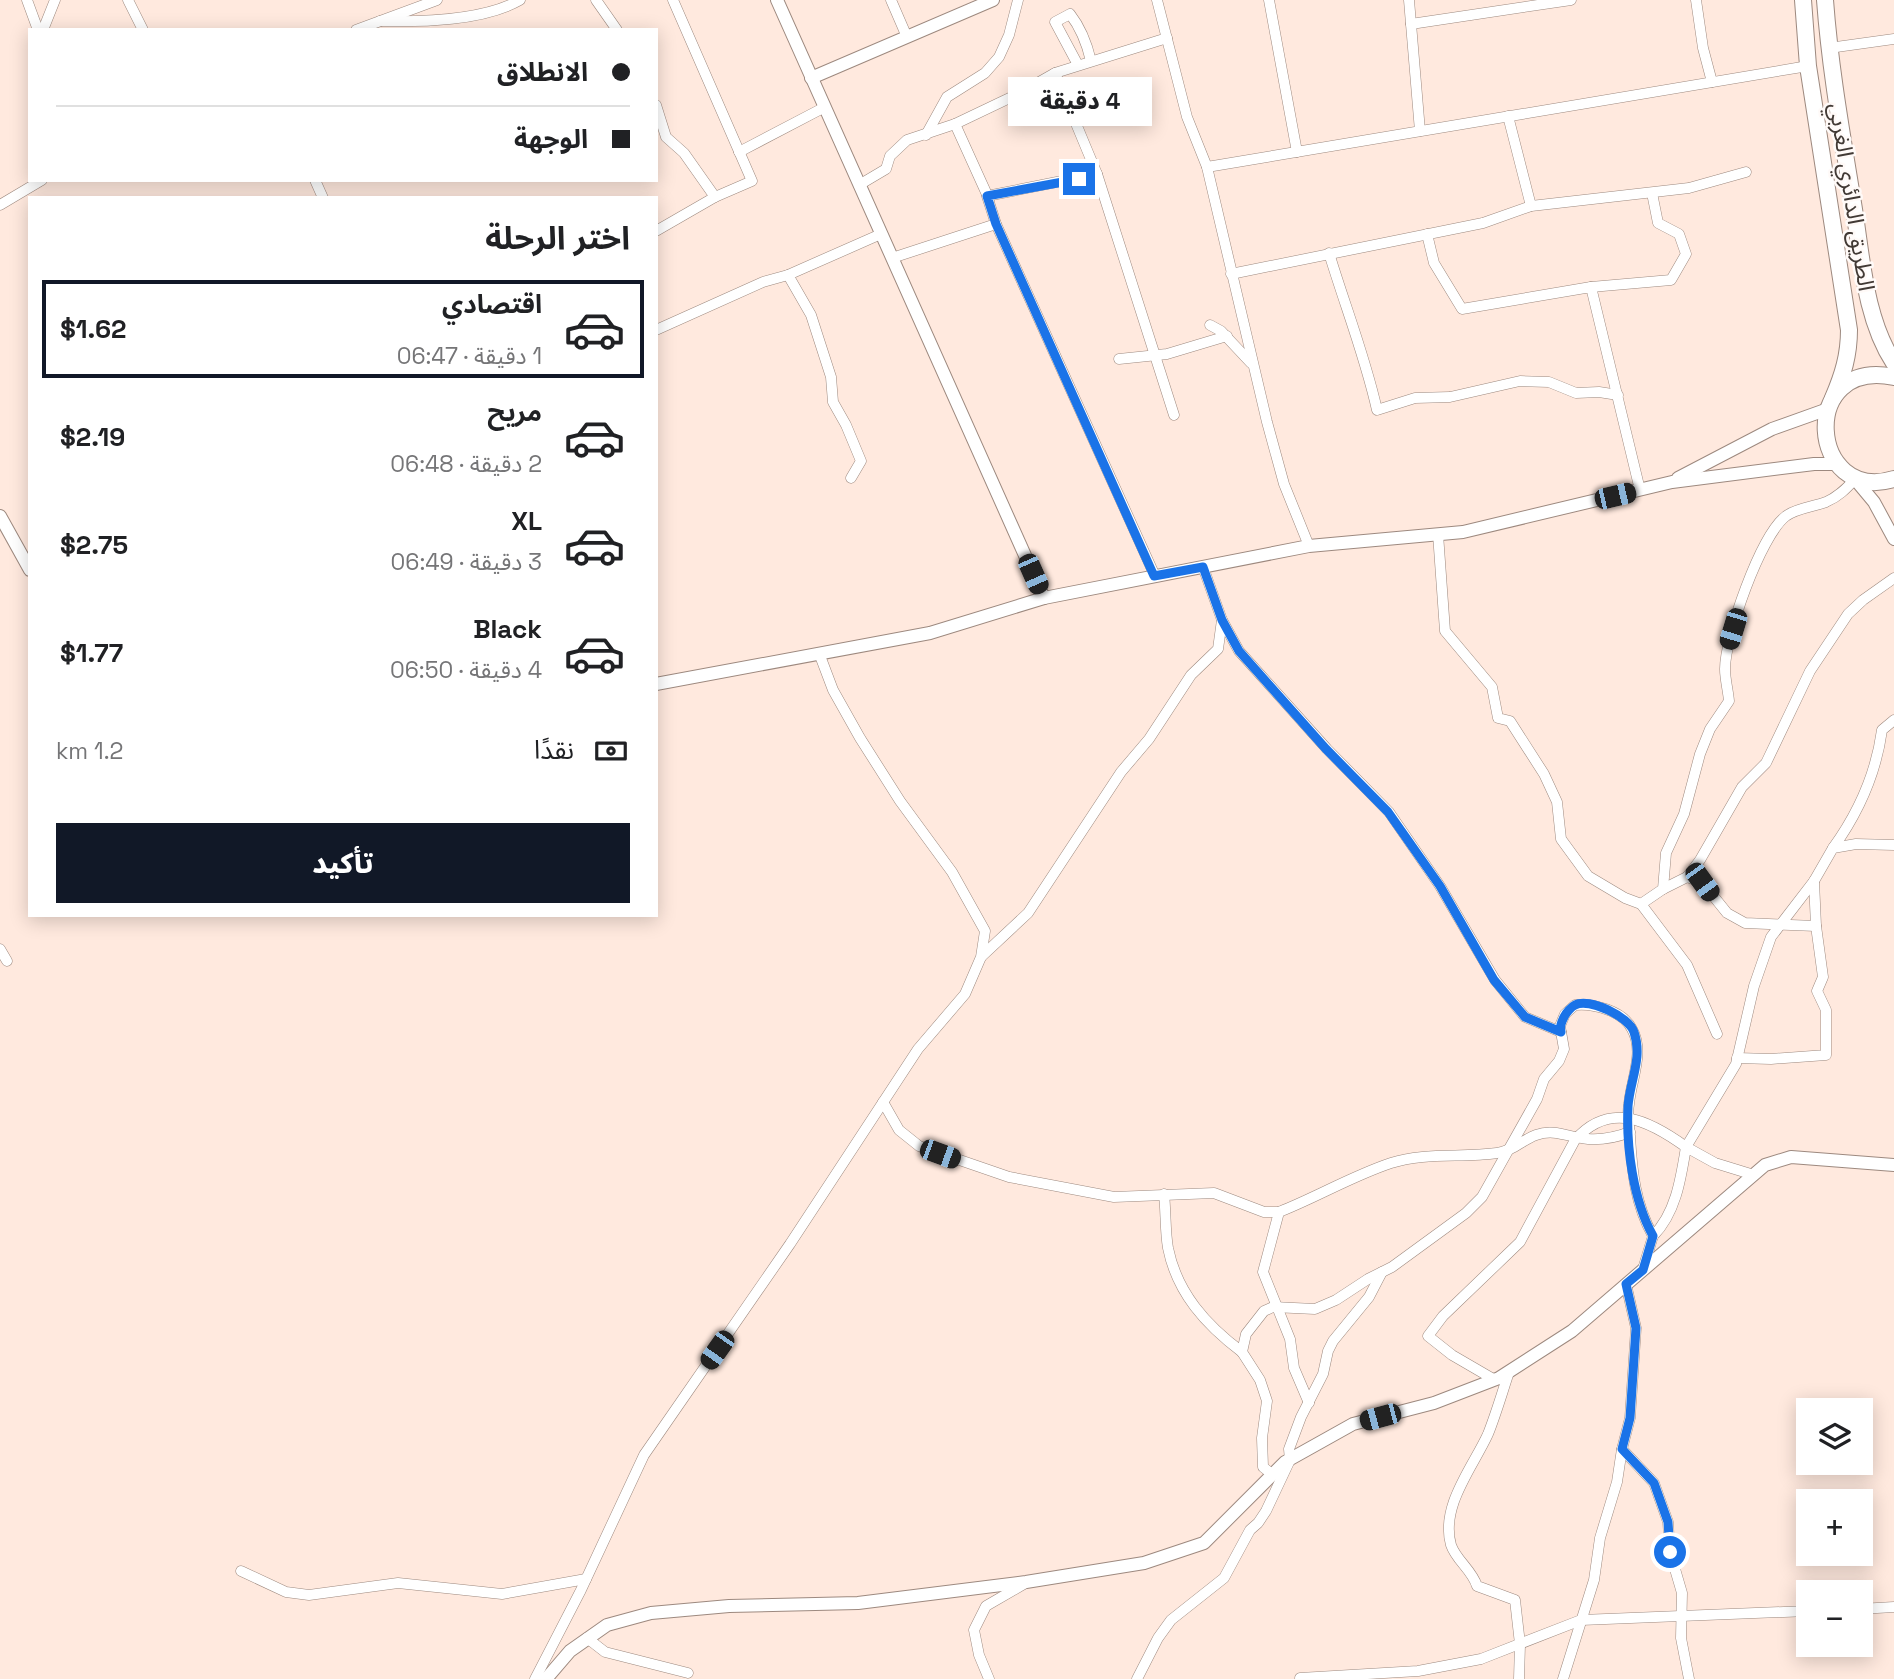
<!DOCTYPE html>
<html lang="ar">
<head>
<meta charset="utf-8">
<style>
	body { margin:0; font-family:"Space Grotesk","Noto Sans Arabic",sans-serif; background:#f2f2f2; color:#202124; direction:rtl; height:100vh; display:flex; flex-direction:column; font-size:26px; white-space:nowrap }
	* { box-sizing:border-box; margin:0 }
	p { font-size:23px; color:#757577 }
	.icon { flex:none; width:38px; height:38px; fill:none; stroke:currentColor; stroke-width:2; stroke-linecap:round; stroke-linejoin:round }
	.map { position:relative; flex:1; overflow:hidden; direction:ltr }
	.details { position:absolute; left:28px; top:196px; width:630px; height:721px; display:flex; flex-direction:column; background:#fff; border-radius:0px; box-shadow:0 4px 18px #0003; direction:rtl }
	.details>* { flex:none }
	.banner { position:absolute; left:28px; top:28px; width:630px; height:154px; border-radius:0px; box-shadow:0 4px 18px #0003; direction:rtl; display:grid; align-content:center; height:154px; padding:0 28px; background:#fff }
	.controls { position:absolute; left:1796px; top:1398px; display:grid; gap:14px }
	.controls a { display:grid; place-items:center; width:77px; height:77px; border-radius:0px; background:#fff; box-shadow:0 4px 18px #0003; font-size:35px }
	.end { position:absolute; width:32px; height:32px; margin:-16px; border:9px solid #1a73e8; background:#fff; box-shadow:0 0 0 4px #fff }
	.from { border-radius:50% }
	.bubble { position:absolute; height:49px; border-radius:0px; background:#fff; box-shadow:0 4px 18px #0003; font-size:23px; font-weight:800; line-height:49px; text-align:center; direction:rtl }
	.car { position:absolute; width:21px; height:42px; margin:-21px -10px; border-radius:9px; box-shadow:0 0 5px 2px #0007; background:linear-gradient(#222 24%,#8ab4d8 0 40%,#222 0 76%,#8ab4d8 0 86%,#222 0) }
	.banner b { display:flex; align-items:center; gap:24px; height:66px; font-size:26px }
	.banner b+b { border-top:2px solid #e0e0e0 }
	.banner i { width:18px; height:18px; background:#202124 }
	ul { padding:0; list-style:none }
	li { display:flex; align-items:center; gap:21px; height:98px; margin:0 14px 10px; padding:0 14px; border:4px solid transparent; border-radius:0px }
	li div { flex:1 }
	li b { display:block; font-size:26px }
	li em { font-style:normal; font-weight:800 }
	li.on { border-color:#111827 }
	li>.icon { width:63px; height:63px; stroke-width:1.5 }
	h2 { padding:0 28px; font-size:32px; line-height:84px }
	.pay { display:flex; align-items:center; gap:18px; height:77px; padding:0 28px; font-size:26px }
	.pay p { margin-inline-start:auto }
	.cta { display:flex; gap:14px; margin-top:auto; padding:14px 28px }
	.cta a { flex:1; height:80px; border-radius:0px; background:#111827; color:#fff; font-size:28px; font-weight:800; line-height:80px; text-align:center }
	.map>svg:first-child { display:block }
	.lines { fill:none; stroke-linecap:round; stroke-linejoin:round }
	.minor-casing { stroke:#9d897f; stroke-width:11 }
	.tertiary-casing { stroke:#9d897f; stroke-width:14 }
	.primary-casing { stroke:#9d897f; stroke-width:18 }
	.minor { stroke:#fff; stroke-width:10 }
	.tertiary { stroke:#fff; stroke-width:12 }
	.primary { stroke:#fff; stroke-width:16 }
	.route { stroke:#1a73e8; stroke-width:9 }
	.labels { text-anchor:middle; stroke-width:5; stroke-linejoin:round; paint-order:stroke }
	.street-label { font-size:23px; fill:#423a35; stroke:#fffaf8 }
</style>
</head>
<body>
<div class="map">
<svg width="1894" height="1679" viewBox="0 0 1894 1679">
	<rect width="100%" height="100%" fill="#ffe9de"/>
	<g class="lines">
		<g class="minor-casing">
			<g id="minor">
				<path d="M27,0L38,30"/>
				<path d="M128,0L143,30"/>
				<path d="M596,0L617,30"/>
				<path d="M891,0L907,37"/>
				<path d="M1157,0L1187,117L1207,167L1267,422L1284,484L1309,546"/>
				<path d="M1269,0L1297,152"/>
				<path d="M1409,0L1420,131"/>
				<path d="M1696,0L1703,48L1712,82"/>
				<path d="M380,21C422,22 483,21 520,0"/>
				<path d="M1411,24L1571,0"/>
				<path d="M43,30L55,0"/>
				<path d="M356,30L437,0"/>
				<path d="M1829,48L1894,39"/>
				<path d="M1078,65L1055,22L1070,14C1081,28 1087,44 1091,61"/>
				<path d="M656,105L666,137L684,153L715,197"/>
				<path d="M1508,116L1531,206"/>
				<path d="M926,135L947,97L985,73L999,57L1009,35L1018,0"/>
				<path d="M739,152L825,107"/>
				<path d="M1207,167L1808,66"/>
				<path d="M1097,174L1174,415"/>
				<path d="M315,180L323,198"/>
				<path d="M859,185L886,169L890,156L907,140L955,124"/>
				<path d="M989,199L955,124L1018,94L1055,73"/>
				<path d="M0,205L42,180"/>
				<path d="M996,224L1155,576"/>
				<path d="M656,231L715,197L752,181L673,0"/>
				<path d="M1427,234L1434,263L1462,309L1591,287L1640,490"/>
				<path d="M1329,253C1345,306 1365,356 1377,410L1415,398L1450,397L1520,381L1549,382L1576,393L1599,392L1618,395"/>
				<path d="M892,258L996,224L987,196L1097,174L1055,73L1167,38"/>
				<path d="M1231,274L1483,223L1531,206L1689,188L1746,172"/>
				<path d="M1591,287L1671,280L1686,254L1679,234L1658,223L1652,193"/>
				<path d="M1210,325L1221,331L1251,363"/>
				<path d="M656,330L763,282L788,275"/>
				<path d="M1119,359L1167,354L1227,336"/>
				<path d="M851,478L861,461L846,425L833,402L831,377L811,315L788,275L881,234"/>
				<path d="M1438,534L1445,631L1492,687L1498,718L1510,721L1544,774L1557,802L1561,839L1588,876L1625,898L1641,904L1687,965L1717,1034"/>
				<path d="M1222,620L1239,651L1327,749L1389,812L1440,886L1495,980L1525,1017L1561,1032"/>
				<path d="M1833,848C1859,812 1876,774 1882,730L1894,720"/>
				<path d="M1687,877L1702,882L1727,913L1745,923L1816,926"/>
				<path d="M1663,889L1687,877L1700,860L1742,787L1766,763L1810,671L1848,614L1863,600L1894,578"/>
				<path d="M1641,904L1663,889L1666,853L1684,814L1700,754L1710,729L1729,701C1728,690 1725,679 1725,669C1725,637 1760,536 1786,516C1797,508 1813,507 1826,502C1838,497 1846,489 1855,479"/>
				<path d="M0,949L7,961"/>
				<path d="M982,956L1028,913L1121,772L1149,739L1191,675L1218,649L1222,620L1203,567"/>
				<path d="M1737,1058L1771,1059L1826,1055V1010L1817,991L1823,977L1816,926L1814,881"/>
				<path d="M883,1102L899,1130L919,1146L1009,1177L1114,1197L1214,1193L1264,1212H1279"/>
				<path d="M1164,1194C1166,1212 1165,1231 1168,1248C1177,1293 1206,1325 1242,1352"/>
				<path d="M1653,1236C1676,1213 1681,1178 1686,1147L1715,1163L1754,1175"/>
				<path d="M1626,1284L1636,1328L1630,1418L1622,1449L1654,1483L1668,1522L1670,1552L1682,1593L1681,1638L1689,1679"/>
				<path d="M1509,1372C1502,1393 1496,1414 1488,1434C1473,1467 1440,1506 1451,1545C1456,1560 1472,1570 1477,1586L1515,1600L1520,1644L1519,1679"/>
				<path d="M1495,1380L1452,1355L1428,1336L1443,1316L1520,1242L1575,1140C1610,1100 1650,1121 1686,1147L1736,1064L1754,986L1771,937L1814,881L1833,848L1856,844L1894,845"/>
				<path d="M1309,1403L1294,1368L1290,1339L1263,1272L1279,1212C1317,1197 1352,1176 1391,1163C1424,1152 1463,1158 1497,1153C1513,1151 1522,1140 1536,1135C1555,1128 1570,1138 1588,1139C1602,1140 1617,1137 1630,1132"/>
				<path d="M1273,1475L1263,1467L1262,1438L1267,1401L1260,1380L1242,1352L1246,1334L1264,1311L1273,1307L1315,1309L1336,1300L1368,1279L1392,1267L1466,1213L1482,1197L1537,1099L1544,1079L1559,1061L1564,1049L1560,1026L1565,1014L1575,1005C1594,1003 1623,1011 1632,1029C1645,1052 1631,1080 1629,1104C1627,1114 1629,1126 1630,1136C1632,1171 1635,1204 1653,1236L1643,1269"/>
				<path d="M241,1571L286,1592L309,1595L398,1583L502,1594L586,1579"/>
				<path d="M1860,1609L1894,1607"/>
				<path d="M587,1638L605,1652L688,1673"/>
				<path d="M1300,1678L1418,1671L1481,1659L1581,1620L1808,1611"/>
				<path d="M535,1679L581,1590L644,1455L790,1244L918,1049L965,994L981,957L985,931L952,872L900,801L860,738L833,690L819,653"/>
				<path d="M989,1679L979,1655L974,1630L986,1606L1024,1584"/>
				<path d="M1137,1679L1158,1638L1171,1620L1224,1578L1250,1530L1258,1523L1266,1511L1290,1460L1289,1449L1301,1417L1323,1374L1328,1351L1333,1341L1369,1297L1382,1272"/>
				<path d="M1563,1679L1594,1580L1600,1538L1617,1482L1622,1449"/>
			</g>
		</g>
		<g class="tertiary-casing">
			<g id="tertiary">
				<path d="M777,0L1044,598"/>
				<path d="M811,78L993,0"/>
				<path d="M1678,478L1772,429L1828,409"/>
				<path d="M1854,478L1874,502L1894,539"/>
				<path d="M0,516L30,570"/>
				<path d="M656,684L930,633L1044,598L1309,546L1463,532L1672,482L1814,464H1838"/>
				<path d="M546,1679L570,1651L607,1625L651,1613L729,1606L858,1603L1026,1582L1144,1563L1204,1543L1285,1462L1353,1424L1434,1403L1499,1378L1572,1331L1765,1165L1791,1157L1894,1165"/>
			</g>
		</g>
		<g class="primary-casing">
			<g id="primary">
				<path d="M1803,0L1808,66L1849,330C1849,355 1843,375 1833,398"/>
				<path d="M1825,0C1830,68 1842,135 1853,203C1862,256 1864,317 1894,363"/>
				<path d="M1894,377C1797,357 1809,505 1894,479"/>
			</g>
		</g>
		<use href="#minor" class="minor"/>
		<use href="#tertiary" class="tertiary"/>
		<use href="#primary" class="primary"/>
	</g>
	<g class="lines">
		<path class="route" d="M1079,179L987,196L996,224L1154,576L1203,567L1222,620L1239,651L1326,749L1388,812L1440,886L1494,980L1525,1017L1561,1032C1560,1026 1561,1023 1564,1017C1566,1013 1571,1007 1575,1005C1589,997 1629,1017 1634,1032C1643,1058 1630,1080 1628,1106C1626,1146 1633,1200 1653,1236L1643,1270L1626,1284L1636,1328L1630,1418L1622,1449L1654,1483L1668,1522L1670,1552"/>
	</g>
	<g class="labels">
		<g class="street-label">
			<text transform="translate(1852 197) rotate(81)" y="8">الطريق الدائري الغربي</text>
		</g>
	</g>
</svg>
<div class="controls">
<a><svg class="icon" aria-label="layers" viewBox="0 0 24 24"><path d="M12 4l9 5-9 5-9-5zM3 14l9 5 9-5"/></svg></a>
<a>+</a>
<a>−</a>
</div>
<i class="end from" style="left:1670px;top:1552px"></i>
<i class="end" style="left:1079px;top:179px"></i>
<div class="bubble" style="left:1008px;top:77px;width:144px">4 دقيقة</div>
<i class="car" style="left:1615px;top:496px;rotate:77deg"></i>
<i class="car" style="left:1033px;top:574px;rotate:156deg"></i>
<i class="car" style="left:1733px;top:629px;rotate:197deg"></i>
<i class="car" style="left:1702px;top:882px;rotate:144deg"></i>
<i class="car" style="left:940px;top:1154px;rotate:110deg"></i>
<i class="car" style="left:717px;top:1350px;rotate:215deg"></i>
<i class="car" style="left:1380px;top:1417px;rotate:255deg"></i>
<div class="banner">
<b><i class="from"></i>الانطلاق</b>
<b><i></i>الوجهة</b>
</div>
<section class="details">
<h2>اختر الرحلة</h2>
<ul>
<li class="on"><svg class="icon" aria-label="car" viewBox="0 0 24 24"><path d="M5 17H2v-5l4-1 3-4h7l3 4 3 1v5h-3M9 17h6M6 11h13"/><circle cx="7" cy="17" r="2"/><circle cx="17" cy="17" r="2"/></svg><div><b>اقتصادي</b><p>1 دقيقة · 06:47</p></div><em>$1.62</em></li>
<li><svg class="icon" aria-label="car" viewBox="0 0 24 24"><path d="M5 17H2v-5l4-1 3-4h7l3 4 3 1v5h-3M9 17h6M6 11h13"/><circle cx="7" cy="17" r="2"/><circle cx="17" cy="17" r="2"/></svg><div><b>مريح</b><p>2 دقيقة · 06:48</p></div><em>$2.19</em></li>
<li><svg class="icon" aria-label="car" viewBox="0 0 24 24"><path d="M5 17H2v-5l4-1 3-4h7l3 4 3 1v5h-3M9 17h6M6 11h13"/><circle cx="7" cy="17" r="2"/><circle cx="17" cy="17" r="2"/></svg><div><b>XL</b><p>3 دقيقة · 06:49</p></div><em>$2.75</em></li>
<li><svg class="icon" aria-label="car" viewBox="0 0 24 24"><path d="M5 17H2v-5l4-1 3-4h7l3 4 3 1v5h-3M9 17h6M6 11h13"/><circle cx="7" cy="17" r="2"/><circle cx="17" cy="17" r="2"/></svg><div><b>Black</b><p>4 دقيقة · 06:50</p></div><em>$1.77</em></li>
</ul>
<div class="pay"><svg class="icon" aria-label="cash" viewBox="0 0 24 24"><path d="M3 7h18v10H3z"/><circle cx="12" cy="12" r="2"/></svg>نقدًا<p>1.2 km</p></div>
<div class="cta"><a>تأكيد</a></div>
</section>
</div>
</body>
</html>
